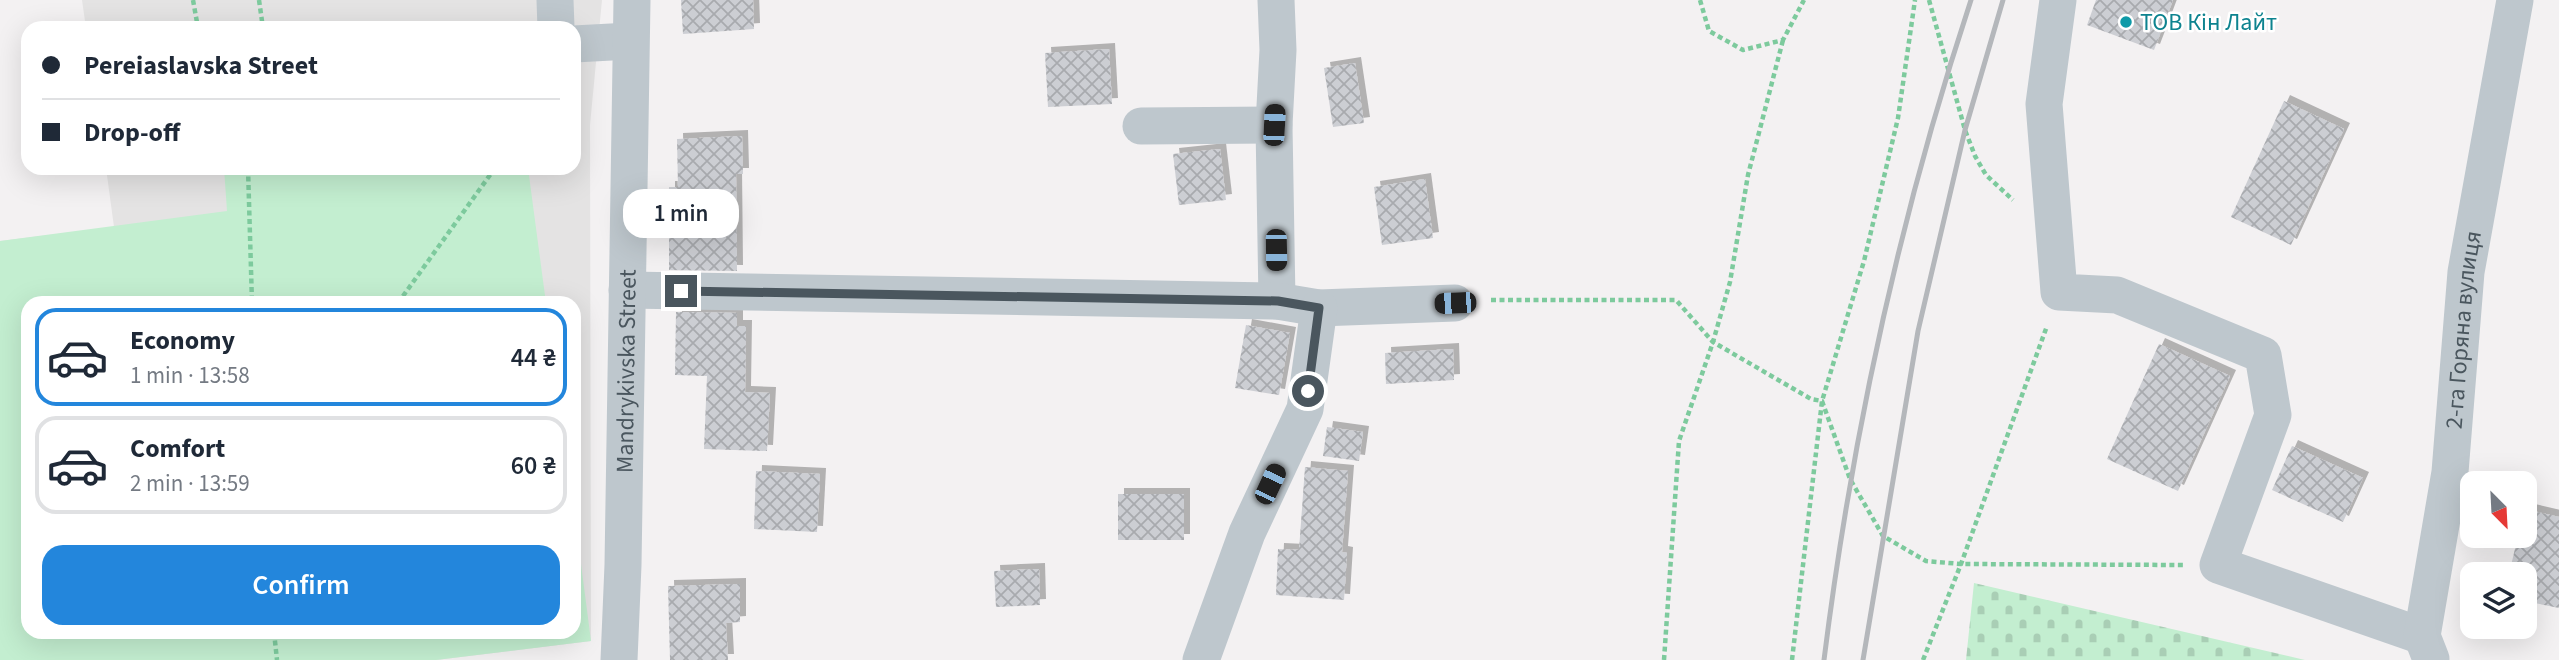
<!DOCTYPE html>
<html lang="en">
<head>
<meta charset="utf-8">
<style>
	body { margin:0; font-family:"Source Sans 3",sans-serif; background:#f6f6f7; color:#1f2937; height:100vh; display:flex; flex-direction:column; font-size:26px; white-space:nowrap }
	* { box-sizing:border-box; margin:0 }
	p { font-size:23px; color:#747a83 }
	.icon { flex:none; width:38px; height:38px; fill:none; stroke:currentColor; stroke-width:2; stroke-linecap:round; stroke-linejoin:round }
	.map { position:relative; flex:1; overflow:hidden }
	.drawer { position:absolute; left:21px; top:296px; width:560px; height:343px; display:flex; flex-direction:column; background:#fff; border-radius:21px; box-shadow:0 7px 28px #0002 }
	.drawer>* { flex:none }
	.top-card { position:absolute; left:21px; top:21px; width:560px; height:154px; border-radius:21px; box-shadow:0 7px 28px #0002; display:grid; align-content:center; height:154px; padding:0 21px; background:#fff }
	.needle { width:46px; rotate:156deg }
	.tools { position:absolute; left:2460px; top:471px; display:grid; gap:14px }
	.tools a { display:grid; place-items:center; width:77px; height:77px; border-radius:14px; background:#fff; box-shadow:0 7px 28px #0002; font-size:35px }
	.end { position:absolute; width:32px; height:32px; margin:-16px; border:9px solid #4a565e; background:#fff; box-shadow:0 0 0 4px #fff }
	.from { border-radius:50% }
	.bubble { position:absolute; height:49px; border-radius:21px; background:#fff; box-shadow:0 7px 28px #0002; font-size:23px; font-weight:600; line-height:49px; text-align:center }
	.car { position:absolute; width:21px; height:42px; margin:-21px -10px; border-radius:9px; box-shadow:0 0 5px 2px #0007; background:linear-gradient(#222 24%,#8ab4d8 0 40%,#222 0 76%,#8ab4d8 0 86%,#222 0) }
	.top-card b { display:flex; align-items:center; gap:24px; height:66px; font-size:26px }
	.top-card b+b { border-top:2px solid #e0e1e3 }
	.top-card i { width:18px; height:18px; background:#1f2937 }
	ul { padding:12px 0 0; list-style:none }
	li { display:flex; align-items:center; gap:21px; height:98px; margin:0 14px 10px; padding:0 7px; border:4px solid #e0e1e3; border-radius:21px }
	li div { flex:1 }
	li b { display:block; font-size:26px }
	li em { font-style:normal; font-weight:600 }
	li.active { border-color:#2386dc }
	li>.icon { width:63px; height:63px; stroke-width:1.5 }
	.button { display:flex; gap:14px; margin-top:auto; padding:14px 21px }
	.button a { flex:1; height:80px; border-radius:21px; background:#2386dc; color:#fff; font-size:28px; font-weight:600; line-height:80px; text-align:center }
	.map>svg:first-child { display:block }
	.education { fill:#e4e3e3; fill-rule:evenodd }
	.cemetery { fill:url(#cemetery-stones) }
	.pitch { fill:#c3eed0 }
	.building { fill:url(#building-cross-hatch); filter:url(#shadow) }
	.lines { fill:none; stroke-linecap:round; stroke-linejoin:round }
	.path { stroke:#7dca9d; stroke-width:4.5; stroke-dasharray:5 3.5; stroke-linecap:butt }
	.minor { stroke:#bec7cd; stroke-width:37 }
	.rail { stroke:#b4b7bb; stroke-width:5 }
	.route { stroke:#4a565e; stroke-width:9 }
	.culture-dot { fill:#0f9aa8; stroke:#fff; stroke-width:2.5 }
	.labels { text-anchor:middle; stroke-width:5; stroke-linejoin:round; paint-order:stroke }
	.culture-label { font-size:24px; fill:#0d838f; stroke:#fff; text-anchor:start }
	.street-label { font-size:24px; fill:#4a565e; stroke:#fff }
</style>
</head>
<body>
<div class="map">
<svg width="2559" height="660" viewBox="0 0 2559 660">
	<defs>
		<pattern id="cemetery-stones" width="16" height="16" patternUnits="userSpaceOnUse" patternTransform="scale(1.75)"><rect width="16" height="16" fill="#c3eed0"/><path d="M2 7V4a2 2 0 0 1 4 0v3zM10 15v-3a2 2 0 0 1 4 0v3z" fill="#a9ceb5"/></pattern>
		<pattern id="building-cross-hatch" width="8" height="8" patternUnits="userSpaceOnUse" patternTransform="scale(1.75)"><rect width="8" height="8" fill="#ccced3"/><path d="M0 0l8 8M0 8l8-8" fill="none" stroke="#a8aaae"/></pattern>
		<filter id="shadow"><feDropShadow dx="6" dy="-6" stdDeviation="0" flood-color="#0004"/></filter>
	</defs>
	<rect width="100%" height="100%" fill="#f3f1f2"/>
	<path class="education" d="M82,0H602L590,125L591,641L436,660H0V241L114,227L106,168H574V28H86ZM28,303H574V632H28Z"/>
	<path class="cemetery" d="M1974,583L2305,660H1966Z"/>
	<path class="pitch" d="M224,168H528L546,303H28V632H574V510L591,641L436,660H0V241L227,211Z"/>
	<g class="building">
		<path d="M681,0H753L754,29L683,34Z"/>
		<path d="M2096,0H2173L2154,50L2087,25Z"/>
		<path d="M1109,49L1112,104L1048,107L1045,53Z"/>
		<path d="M1355,63L1364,123L1333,127L1324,68Z"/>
		<path d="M2284,101L2344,129L2291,245L2231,217Z"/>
		<path d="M742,136L743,174H736L737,271L669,270V187H678L677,139Z"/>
		<path d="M1220,149L1226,200L1179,205L1173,154Z"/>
		<path d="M1425,179L1433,238L1382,245L1374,187Z"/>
		<path d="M676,312L737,313V326H746L745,392L770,393L767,451L704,449L707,376L675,375Z"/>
		<path d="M1246,325L1290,333L1279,395L1235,388Z"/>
		<path d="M2159,344L2230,376L2178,491L2107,459Z"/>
		<path d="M1453,349L1454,380L1386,384L1385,353Z"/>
		<path d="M1327,427L1363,432L1359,461L1323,456Z"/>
		<path d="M2292,446L2363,478L2343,522L2272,490Z"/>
		<path d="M1305,467L1348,471L1342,552L1347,553L1344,600L1276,595L1278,549L1299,550Z"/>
		<path d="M756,471L820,474L817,532L754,529Z"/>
		<rect x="1118" y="494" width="66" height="46"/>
		<path d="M2525,509L2559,517V608L2525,601V574H2509L2518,536H2525Z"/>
		<path d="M1039,569L1040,605L996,607L994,571Z"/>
		<path d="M740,584V622L726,623L728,660H670L668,586Z"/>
	</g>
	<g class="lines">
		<g class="path">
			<path d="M193,0L198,28"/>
			<path d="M259,0L263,28"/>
			<path d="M1700,0L1709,31L1743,50L1783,40L1804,0"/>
			<path d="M1929,0L1965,130L1975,156L1986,175L2013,200"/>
			<path d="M248,168L252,303"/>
			<path d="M1491,300H1676L1713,342L1811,399L1822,401L1850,479L1883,536L1926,561L1961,564L2183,565"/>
			<path d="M398,303L495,168"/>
			<path d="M274,632L277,660"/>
			<path d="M1664,660L1679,441L1713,342L1730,282L1748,175L1783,40"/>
			<path d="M1792,660L1822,401L1864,261L1898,118L1915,0"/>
			<path d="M1923,660L1961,564L2047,326"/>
		</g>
		<g class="minor">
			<path d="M555,0L556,28"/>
			<path d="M1276,0L1278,50L1274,125L1277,301"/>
			<path d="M2058,0L2044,104L2059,292L2117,295L2263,355L2273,415L2218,565L2422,636"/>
			<path d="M574,44L630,41"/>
			<path d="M1141,126L1274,125"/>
			<path d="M627,290L1277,301L1319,308L1455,303"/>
			<path id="s1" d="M2431,659L2422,636L2450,472L2466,272L2515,0"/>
			<path id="s2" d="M619,660L623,565L632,0"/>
			<path d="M1201,660L1247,533L1305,409L1319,308"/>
		</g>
		<g class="rail">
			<path d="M1824,660C1852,436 1900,215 1971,0"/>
			<path d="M1863,660L1918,331L1965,130L2003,0"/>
		</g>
	</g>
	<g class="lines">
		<path class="route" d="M681,291L1278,301L1319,308L1308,391"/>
	</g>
	<circle class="culture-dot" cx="2126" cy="22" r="7"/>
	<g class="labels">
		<g class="culture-label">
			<text x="2140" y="30">ТОВ Кін Лайт</text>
		</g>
		<g class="street-label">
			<text dy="8" stroke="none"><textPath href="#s1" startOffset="334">2-га Горяна вулиця</textPath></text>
			<text dy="8" stroke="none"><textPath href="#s2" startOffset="289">Mandrykivska Street</textPath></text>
		</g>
	</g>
</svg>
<div class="tools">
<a><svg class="needle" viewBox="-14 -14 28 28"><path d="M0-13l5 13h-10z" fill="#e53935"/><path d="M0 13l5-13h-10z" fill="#747a83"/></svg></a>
<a><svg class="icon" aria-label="layers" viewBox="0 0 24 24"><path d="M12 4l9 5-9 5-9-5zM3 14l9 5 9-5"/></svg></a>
</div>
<i class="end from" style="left:1308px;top:391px"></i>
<i class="end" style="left:681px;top:291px"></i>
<div class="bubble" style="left:623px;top:189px;width:116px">1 min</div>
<i class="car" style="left:1274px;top:125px;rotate:3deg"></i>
<i class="car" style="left:1276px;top:250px;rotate:179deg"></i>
<i class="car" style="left:1455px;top:303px;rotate:268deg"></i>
<i class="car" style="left:1270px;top:484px;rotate:25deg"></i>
<div class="top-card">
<b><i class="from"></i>Pereiaslavska Street</b>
<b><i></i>Drop-off</b>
</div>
<section class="drawer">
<ul>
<li class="active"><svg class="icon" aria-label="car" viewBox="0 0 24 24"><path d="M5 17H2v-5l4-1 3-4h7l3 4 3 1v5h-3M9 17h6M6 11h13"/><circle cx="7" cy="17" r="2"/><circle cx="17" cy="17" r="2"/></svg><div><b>Economy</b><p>1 min · 13:58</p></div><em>44 ₴</em></li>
<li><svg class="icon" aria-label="car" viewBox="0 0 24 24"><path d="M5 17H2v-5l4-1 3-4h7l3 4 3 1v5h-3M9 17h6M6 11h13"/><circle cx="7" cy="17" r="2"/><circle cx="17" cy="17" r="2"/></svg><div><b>Comfort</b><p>2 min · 13:59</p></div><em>60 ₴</em></li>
</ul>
<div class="button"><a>Confirm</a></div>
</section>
</div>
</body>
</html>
